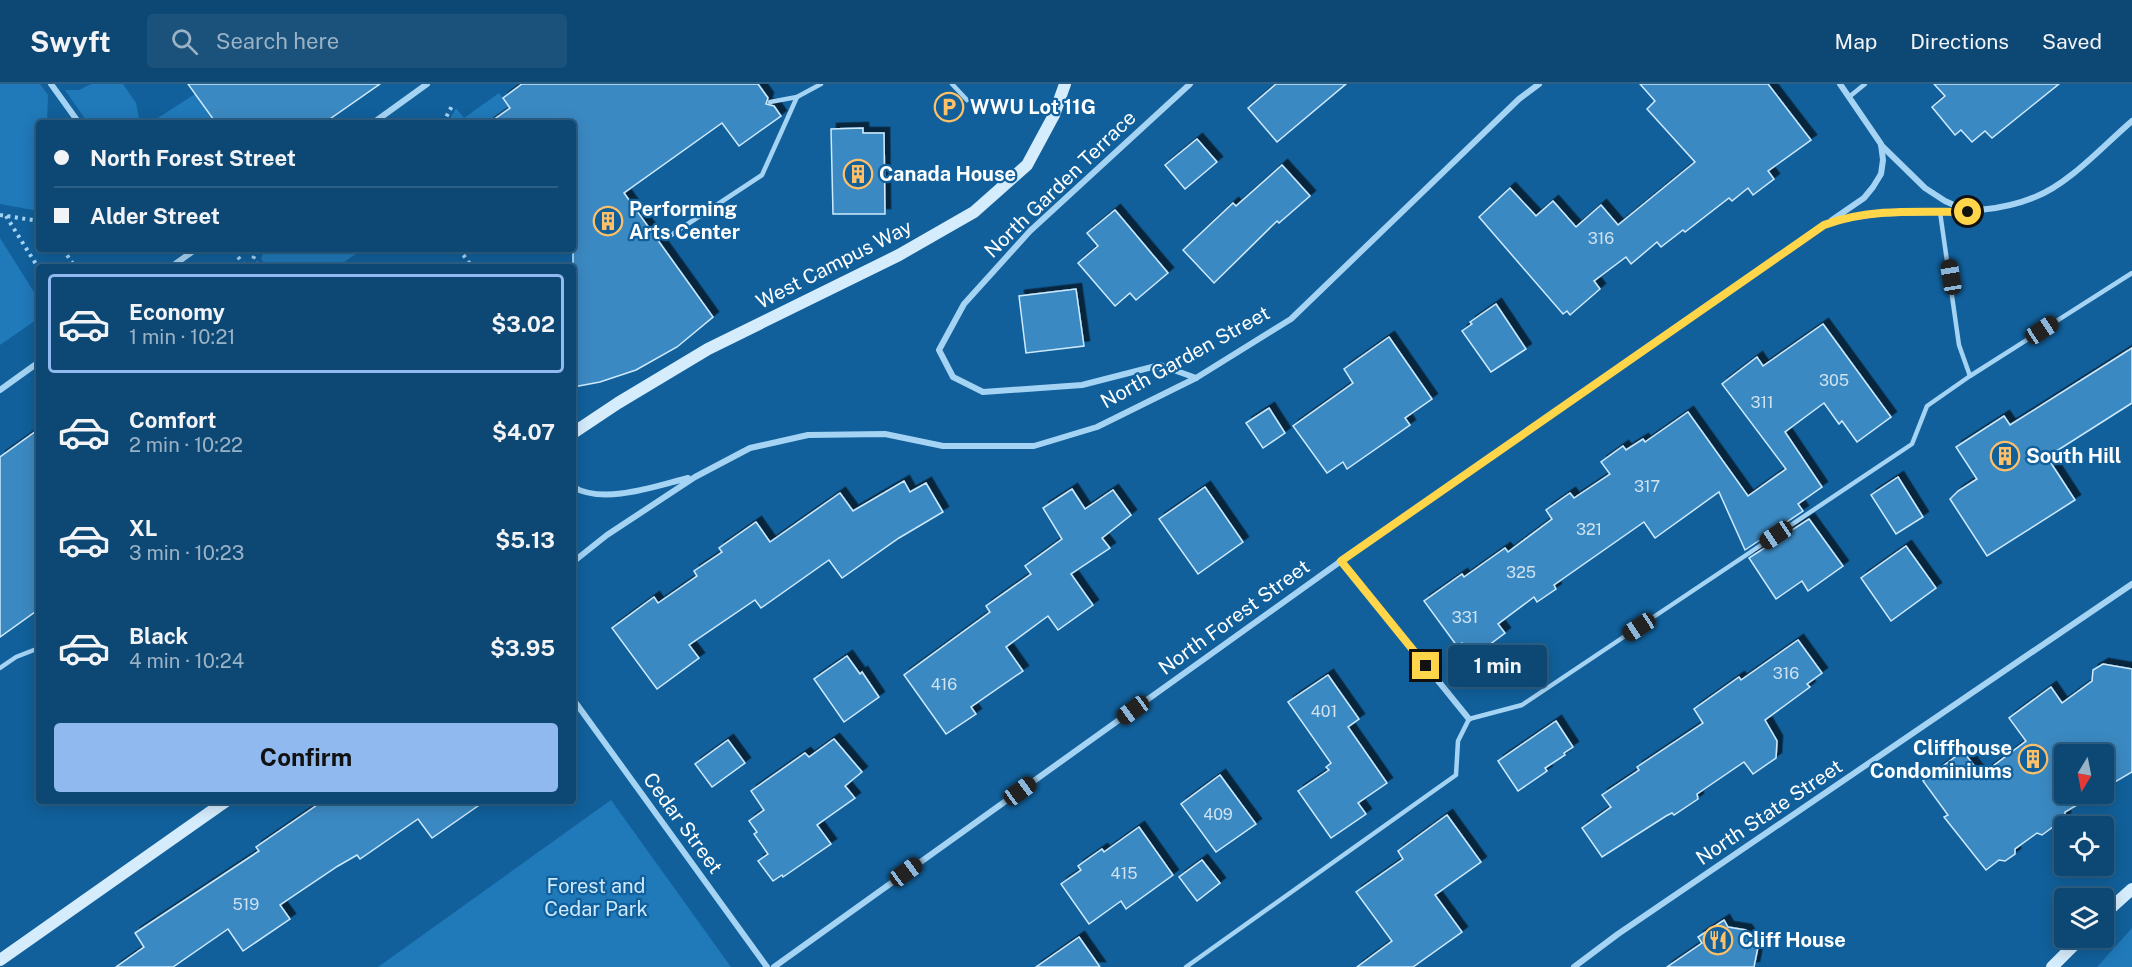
<!DOCTYPE html>
<html lang="en">
<head>
<meta charset="utf-8">
<style>
	body { margin:0; font-family:"Public Sans",sans-serif; background:#1b527c; color:#f1f3f6; height:100vh; display:flex; flex-direction:column; font-size:22px; white-space:nowrap }
	* { box-sizing:border-box; margin:0 }
	p { font-size:20px; color:#9ab2c5 }
	.icon { flex:none; width:33px; height:33px; fill:none; stroke:currentColor; stroke-width:2; stroke-linecap:round; stroke-linejoin:round }
	.map { position:relative; flex:1; overflow:hidden }
	.panel { position:absolute; left:36px; top:180px; width:540px; height:540px; display:flex; flex-direction:column; background:#0d4874; border-radius:6px; box-shadow:0 3px 15px #0003,0 0 0 2px #2d6086 }
	.panel>* { flex:none }
	.hud { position:absolute; left:36px; top:36px; width:540px; height:132px; border-radius:6px; box-shadow:0 3px 15px #0003,0 0 0 2px #2d6086; display:grid; align-content:center; height:132px; padding:0 18px; background:#0d4874 }
	.needle { width:39px; rotate:190deg }
	.controls { position:absolute; left:2054px; top:660px; display:grid; gap:12px }
	.controls a { display:grid; place-items:center; width:60px; height:60px; border-radius:6px; background:#0d4874; box-shadow:0 3px 15px #0003,0 0 0 2px #2d6086; font-size:30px }
	.end { position:absolute; width:27px; height:27px; margin:-14px; border:8px solid #ffd54a; background:#111; box-shadow:0 0 0 3px #111 }
	.from { border-radius:50% }
	.bubble { position:absolute; height:42px; border-radius:6px; background:#0d4874; box-shadow:0 3px 15px #0003,0 0 0 2px #2d6086; font-size:20px; font-weight:700; line-height:42px; text-align:center }
	.car { position:absolute; width:18px; height:36px; margin:-18px -9px; border-radius:8px; box-shadow:0 0 4px 2px #0007; background:linear-gradient(#222 24%,#8ab4d8 0 40%,#222 0 76%,#8ab4d8 0 86%,#222 0) }
	.hud b { display:flex; align-items:center; gap:21px; height:57px; font-size:22px }
	.hud b+b { border-top:2px solid #2d6086 }
	.hud i { width:15px; height:15px; background:#f1f3f6 }
	ul { padding:10px 0 0; list-style:none }
	li { display:flex; align-items:center; gap:18px; height:99px; margin:0 12px 9px; padding:0 6px; border:3px solid transparent; border-radius:6px }
	li div { flex:1 }
	li b { display:block; font-size:22px }
	li em { font-style:normal; font-weight:700 }
	li.on { border-color:#90b9f0 }
	li>.icon { width:54px; height:54px; stroke-width:1.5 }
	.cta { display:flex; gap:12px; margin-top:auto; padding:12px 18px }
	.cta a { flex:1; height:69px; border-radius:6px; background:#90b9f0; color:#111; font-size:24px; font-weight:700; line-height:69px; text-align:center }
	header { display:flex; align-items:center; gap:36px; box-sizing:border-box; height:84px; padding:0 30px; background:#0d4874; border-bottom:2px solid #2d6086 }
	header strong { font-size:28px }
	nav { display:flex; gap:33px; margin-inline-start:auto; font-size:21px }
	.search { width:420px; height:54px; background:#1b527c; display:flex; align-items:center; gap:15px; box-sizing:border-box; padding:0 21px; border-radius:6px; color:#9ab2c5; font-size:22px }
	.map>svg:first-child { display:block }
	.green { fill:#2079b9 }
	.building { fill:#3a89c2; stroke:#ceeafe; stroke-width:1.5; filter:url(#shadow) }
	.lines { fill:none; stroke-linecap:round; stroke-linejoin:round }
	.path { stroke:#a5d3f4; stroke-width:4; stroke-dasharray:3 4.5; stroke-linecap:butt }
	.lane { stroke:#a5d3f4; stroke-width:4.5 }
	.street { stroke:#a5d3f4; stroke-width:6 }
	.secondary { stroke:#d5ecfd; stroke-width:12 }
	.route { stroke:#ffd54a; stroke-width:8 }
	.labels { text-anchor:middle; stroke-width:4.5; stroke-linejoin:round; paint-order:stroke }
	.number-label { font-size:16px; fill:#cee2f0 }
	.poi-label { font-size:20px; font-weight:bold; fill:#fff; stroke:#11609b; text-anchor:start }
	.street-label { font-size:20px; fill:#fff; stroke:#11609b }
	.park-label { font-size:20px; fill:#ceeafe; stroke:#11609b }
</style>
</head>
<body>
<header>
<strong>Swyft</strong>
<div class="search"><svg class="icon" aria-label="search" viewBox="0 0 24 24"><circle cx="10" cy="10" r="6"/><path d="M15 15l6 6"/></svg>Search here</div>
<nav><a>Map</a><a>Directions</a><a>Saved</a></nav>
</header>
<div class="map">
<svg width="2132" height="883" viewBox="0 0 2132 883">
	<defs>
		<filter id="shadow"><feDropShadow dx="5.5" dy="-5.5" stdDeviation="0" flood-color="#0009"/></filter>
	</defs>
	<rect width="100%" height="100%" fill="#11609b"/>
	<g class="green">
		<path d="M0,0H40L48,11L47,39H39V127L0,120Z"/>
		<path d="M91,0H123L136,19L140,39H88L65,6H79Z"/>
		<path d="M499,9L510,24L488,39H448L456,24L464,34Z"/>
		<path d="M195,10L216,39H150Z"/>
		<path d="M0,154L39,216V234L0,261Z"/>
		<path d="M265,165H363L337,183H267L261,175Z"/>
		<path d="M611,716L731,883H378Z"/>
		<path d="M2132,844V883H2097Z"/>
	</g>
	<g class="building">
		<path d="M188,0H380L324,39H216Z"/>
		<path d="M522,0H758L768,14L766,20L774,22L781,32L739,62L722,39L624,109L713,233L677,263L636,286L600,298L573,303V39H489L510,24L503,14Z"/>
		<path d="M1276,0H1346L1277,58L1248,24Z"/>
		<path d="M1640,0H1768L1811,56L1768,87L1774,95L1753,111L1748,104L1732,117L1729,114L1685,148L1683,146L1661,163L1657,158L1631,180L1626,173L1594,197L1600,205L1570,231L1567,227L1563,230L1479,133L1510,104L1536,132L1553,117L1576,143L1601,121L1618,141L1695,78L1647,25L1655,17Z"/>
		<path d="M1934,0H2059L1992,54L1985,47L1972,58L1961,46L1955,51L1932,23L1945,12Z"/>
		<path d="M863,44V49H884L885,130H833L831,45Z"/>
		<path d="M1197,55L1217,78L1185,105L1165,81Z"/>
		<path d="M1282,81L1310,112L1279,139L1277,137L1214,199L1183,166L1233,119L1236,122Z"/>
		<path d="M1115,126L1168,189L1136,216L1130,209L1115,222L1078,179L1098,162L1087,149Z"/>
		<path d="M1076,205L1084,262L1026,269L1019,212Z"/>
		<path d="M1496,220L1526,265L1491,288L1462,247L1472,240L1470,238Z"/>
		<path d="M1823,240L1891,333L1857,358L1842,337L1839,340L1824,319L1785,348L1822,403L1798,420L1803,427L1745,466L1719,408L1655,454L1644,438L1554,501L1556,505L1537,518L1534,513L1498,540L1505,549L1473,573L1462,559L1457,562L1424,517L1462,490L1464,493L1505,464L1508,468L1552,435L1546,426L1570,409L1574,414L1610,390L1601,378L1623,362L1626,366L1643,355L1645,358L1688,328L1748,412L1786,385L1722,300L1757,273L1763,282Z"/>
		<path d="M1389,253L1432,315L1405,334L1410,341L1347,385L1343,378L1327,389L1293,342L1353,299L1344,285Z"/>
		<path d="M2132,264V319L2047,373L2075,416L1987,472L1950,415L1958,407L1977,395L1956,363L2004,332L2010,341Z"/>
		<path d="M1269,324L1285,349L1263,364L1246,339Z"/>
		<path d="M39,345V525L0,553V373Z"/>
		<path d="M1898,393L1923,433L1896,450L1871,411Z"/>
		<path d="M904,397L910,408L926,399L943,428L899,454L842,494L829,476L761,524L755,516L689,561L699,574L657,605L612,544L654,513L658,519L697,492L694,487L722,468L719,464L756,438L770,458L840,409L853,427Z"/>
		<path d="M1205,403L1243,458L1198,490L1159,435Z"/>
		<path d="M1072,405L1085,425L1113,406L1131,431L1102,454L1110,464L1071,490L1093,521L1058,546L1048,532L1006,563L1023,587L971,623L976,630L946,650L904,591L990,528L986,522L1031,490L1025,482L1062,455L1043,424Z"/>
		<path d="M1809,435L1843,482L1808,507L1802,497L1776,515L1749,474Z"/>
		<path d="M1906,462L1936,504L1891,537L1861,494Z"/>
		<path d="M1798,556L1822,589L1807,600L1810,603L1765,636L1777,657L1776,674L1753,690L1744,678L1697,710L1698,715L1674,731L1672,729L1666,732L1602,773L1582,744L1611,723L1602,711L1639,686L1637,683L1703,639L1694,625L1739,593L1741,596Z"/>
		<path d="M847,572L860,590L862,588L879,613L844,638L814,595Z"/>
		<path d="M2103,580L2132,585V688L2103,705V670H2064V710H2096L2065,728V734L2042,751L2037,749L2015,765V770L2005,777L1999,776L1986,786L1944,733L1948,731L1923,697L1963,667L1981,691L2026,657L2009,634L2051,603L2062,619L2092,597L2093,586Z"/>
		<path d="M1328,591L1359,635L1348,643L1387,699L1358,719L1366,730L1331,754L1298,707L1329,686L1326,683L1331,679L1288,618Z"/>
		<path d="M1556,637L1573,663L1564,669L1565,671L1545,684L1547,687L1518,707L1498,677Z"/>
		<path d="M834,655L862,688L845,702L855,714L817,741L831,760L783,793L782,791L773,797L758,777L768,770L754,750L757,748L749,737L764,726L751,707L805,669L809,673Z"/>
		<path d="M728,656L745,679L712,703L695,680Z"/>
		<path d="M1220,691L1256,740L1216,768L1181,720Z"/>
		<path d="M323,717H485L432,754L418,735L360,775L357,771L338,782L280,821L290,835L243,867L228,845L173,883H116L144,863L135,849L259,767L256,763Z"/>
		<path d="M1447,731L1481,778L1435,811L1462,848L1413,883H1357L1392,857L1356,808L1403,775L1398,767Z"/>
		<path d="M1139,743L1173,791L1126,825L1121,817L1089,840L1061,800L1081,786L1078,782L1102,765L1104,768Z"/>
		<path d="M1202,776L1220,799L1197,817L1179,793Z"/>
		<path d="M1724,836L1728,843L1746,846L1758,863L1754,883H1667L1702,859L1698,853Z"/>
		<path d="M1079,853L1100,883H1036Z"/>
	</g>
	<g class="lines">
		<g class="path">
			<path d="M443,39L453,20"/>
			<path d="M0,131L39,137"/>
			<path d="M6,132L39,185"/>
			<path d="M63,165L75,183"/>
			<path d="M257,165L253,175L259,183"/>
			<path d="M459,165L470,180L466,183"/>
			<path d="M238,173L246,183"/>
		</g>
		<g class="lane">
			<path d="M952,0L967,16"/>
			<path d="M1849,13L1865,0"/>
			<path d="M770,18L797,13"/>
			<path d="M1940,128L1959,261L1970,292"/>
			<path d="M671,151L762,91L797,13L821,0"/>
			<path d="M0,584L16,573L39,564"/>
			<path d="M1186,883L1456,691L1458,657L1469,635L1522,621L1912,360L1927,322L1970,292L2132,189"/>
		</g>
		<g class="street">
			<path d="M51,0L79,39"/>
			<path d="M1190,0L1030,147L964,220L939,266L953,293L983,308L1082,301L1160,281L1196,294"/>
			<path d="M373,39L427,0"/>
			<path d="M1881,61L1925,104L1945,117L1965,126"/>
			<path d="M1832,136L1864,114L1873,103L1881,90L1883,76L1881,60L1840,0"/>
			<path d="M171,183L196,165"/>
			<path d="M0,306L39,278"/>
			<path d="M573,403C604,421 656,402 688,394"/>
			<path d="M1341,477L1469,635"/>
			<path d="M573,478L607,451L695,393L750,364L808,351L885,350L943,362H1034L1097,343L1196,294L1291,235L1519,15L1539,0"/>
			<path d="M573,615L767,883"/>
			<path d="M774,883L1341,477L1824,141C1892,116 1967,141 2035,113C2069,100 2104,61 2132,37"/>
			<path d="M1574,883L1618,850L2132,500"/>
		</g>
		<g class="secondary">
			<path d="M573,349L618,319L708,265L899,171L974,128L1027,81L1054,31L1065,0"/>
			<path d="M2103,831L2132,805"/>
			<path d="M0,876L226,717"/>
			<path d="M2052,883L2081,854"/>
		</g>
	</g>
	<g class="lines">
		<path class="route" d="M1426,582L1341,477L1824,141C1870,124 1919,128 1968,128"/>
	</g>
	<defs>
		<g id="parking-ring" transform="scale(1.5)"><circle r="9.5" fill="#11609b" stroke="#ffc068" stroke-width="1.5"/><path d="M-3.5-5.5H1a3.5 3.5 0 0 1 0 7H-1V5.5H-3.5ZM-1-3.4V-.6H.8a1.4 1.4 0 0 0 0-2.8Z" fill="#ffc068"/></g>
		<g id="building-ring" transform="scale(1.5)"><circle r="9.5" fill="#11609b" stroke="#ffc068" stroke-width="1.5"/><path d="M-4-6H4V6H1V3H-1V6H-4ZM-2.5-4.3h1.7v1.8h-1.7ZM.8-4.3h1.7v1.8H.8ZM-2.5-1h1.7V.8h-1.7ZM.8-1h1.7V.8H.8Z" fill="#ffc068"/></g>
		<g id="restaurant-ring" transform="scale(1.5)"><circle r="9.5" fill="#11609b" stroke="#ffc068" stroke-width="1.5"/><path d="M-5-6h1v4h1v-4h1v4h1v-4h1v5L-1.5 .5V6h-2V.5L-5-1ZM5-6V6H3V1.5H1.5Q1.5-4 5-6Z" fill="#ffc068"/></g>
	</defs>
	<g fill-rule="evenodd">
		<use href="#parking-ring" x="949" y="23"/>
		<use href="#building-ring" x="858" y="90"/>
		<use href="#building-ring" x="608" y="137"/>
		<use href="#building-ring" x="2005" y="372"/>
		<use href="#building-ring" x="2033" y="675"/>
		<use href="#restaurant-ring" x="1718" y="856"/>
	</g>
	<g class="labels">
		<g class="number-label">
			<text x="1601" y="160">316</text>
			<text x="1834" y="302">305</text>
			<text x="1762" y="324">311</text>
			<text x="1647" y="408">317</text>
			<text x="1589" y="451">321</text>
			<text x="1521" y="494">325</text>
			<text x="1465" y="539">331</text>
			<text x="1786" y="595">316</text>
			<text x="944" y="606">416</text>
			<text x="1324" y="633">401</text>
			<text x="1218" y="736">409</text>
			<text x="1124" y="795">415</text>
			<text x="246" y="826">519</text>
		</g>
		<g class="poi-label">
			<text x="970" y="30">WWU Lot 11G</text>
			<text x="879" y="97">Canada House</text>
			<text x="629" y="132">Performing<tspan x="629" dy="23">Arts Center</tspan></text>
			<text x="2026" y="379">South Hill</text>
			<text x="2012" y="671" text-anchor="end">Cliffhouse<tspan x="2012" dy="23">Condominiums</tspan></text>
			<text x="1739" y="863">Cliff House</text>
		</g>
		<g class="street-label">
			<text transform="translate(1060 100) rotate(-44)" y="7">North Garden Terrace</text>
			<text transform="translate(834 180) rotate(-27)" y="7">West Campus Way</text>
			<text transform="translate(1185 273) rotate(-29)" y="7">North Garden Street</text>
			<text transform="translate(1234 533) rotate(-36)" y="7">North Forest Street</text>
			<text transform="translate(1769 728) rotate(-34)" y="7">North State Street</text>
			<text transform="translate(683 739) rotate(54)" y="7">Cedar Street</text>
		</g>
		<g class="park-label">
			<text x="596" y="809">Forest and<tspan x="596" dy="23">Cedar Park</tspan></text>
		</g>
	</g>
</svg>
<div class="controls">
<a><svg class="needle" viewBox="-14 -14 28 28"><path d="M0-13l5 13h-10z" fill="#e53935"/><path d="M0 13l5-13h-10z" fill="#9ab2c5"/></svg></a>
<a><svg class="icon" aria-label="locate" viewBox="0 0 24 24"><circle cx="12" cy="12" r="6"/><path d="M12 2v4M12 18v4M2 12h4M18 12h4"/></svg></a>
<a><svg class="icon" aria-label="layers" viewBox="0 0 24 24"><path d="M12 4l9 5-9 5-9-5zM3 14l9 5 9-5"/></svg></a>
</div>
<i class="end from" style="left:1968px;top:128px"></i>
<i class="end" style="left:1426px;top:582px"></i>
<div class="bubble" style="left:1448px;top:561px;width:99px">1 min</div>
<i class="car" style="left:1951px;top:193px;rotate:351deg"></i>
<i class="car" style="left:2042px;top:246px;rotate:57deg"></i>
<i class="car" style="left:1776px;top:451px;rotate:236deg"></i>
<i class="car" style="left:1639px;top:543px;rotate:237deg"></i>
<i class="car" style="left:1133px;top:626px;rotate:234deg"></i>
<i class="car" style="left:1020px;top:707px;rotate:54deg"></i>
<i class="car" style="left:906px;top:788px;rotate:54deg"></i>
<div class="hud">
<b><i class="from"></i>North Forest Street</b>
<b><i></i>Alder Street</b>
</div>
<section class="panel">
<ul>
<li class="on"><svg class="icon" aria-label="car" viewBox="0 0 24 24"><path d="M5 17H2v-5l4-1 3-4h7l3 4 3 1v5h-3M9 17h6M6 11h13"/><circle cx="7" cy="17" r="2"/><circle cx="17" cy="17" r="2"/></svg><div><b>Economy</b><p>1 min · 10:21</p></div><em>$3.02</em></li>
<li><svg class="icon" aria-label="car" viewBox="0 0 24 24"><path d="M5 17H2v-5l4-1 3-4h7l3 4 3 1v5h-3M9 17h6M6 11h13"/><circle cx="7" cy="17" r="2"/><circle cx="17" cy="17" r="2"/></svg><div><b>Comfort</b><p>2 min · 10:22</p></div><em>$4.07</em></li>
<li><svg class="icon" aria-label="car" viewBox="0 0 24 24"><path d="M5 17H2v-5l4-1 3-4h7l3 4 3 1v5h-3M9 17h6M6 11h13"/><circle cx="7" cy="17" r="2"/><circle cx="17" cy="17" r="2"/></svg><div><b>XL</b><p>3 min · 10:23</p></div><em>$5.13</em></li>
<li><svg class="icon" aria-label="car" viewBox="0 0 24 24"><path d="M5 17H2v-5l4-1 3-4h7l3 4 3 1v5h-3M9 17h6M6 11h13"/><circle cx="7" cy="17" r="2"/><circle cx="17" cy="17" r="2"/></svg><div><b>Black</b><p>4 min · 10:24</p></div><em>$3.95</em></li>
</ul>
<div class="cta"><a>Confirm</a></div>
</section>
</div>
</body>
</html>
